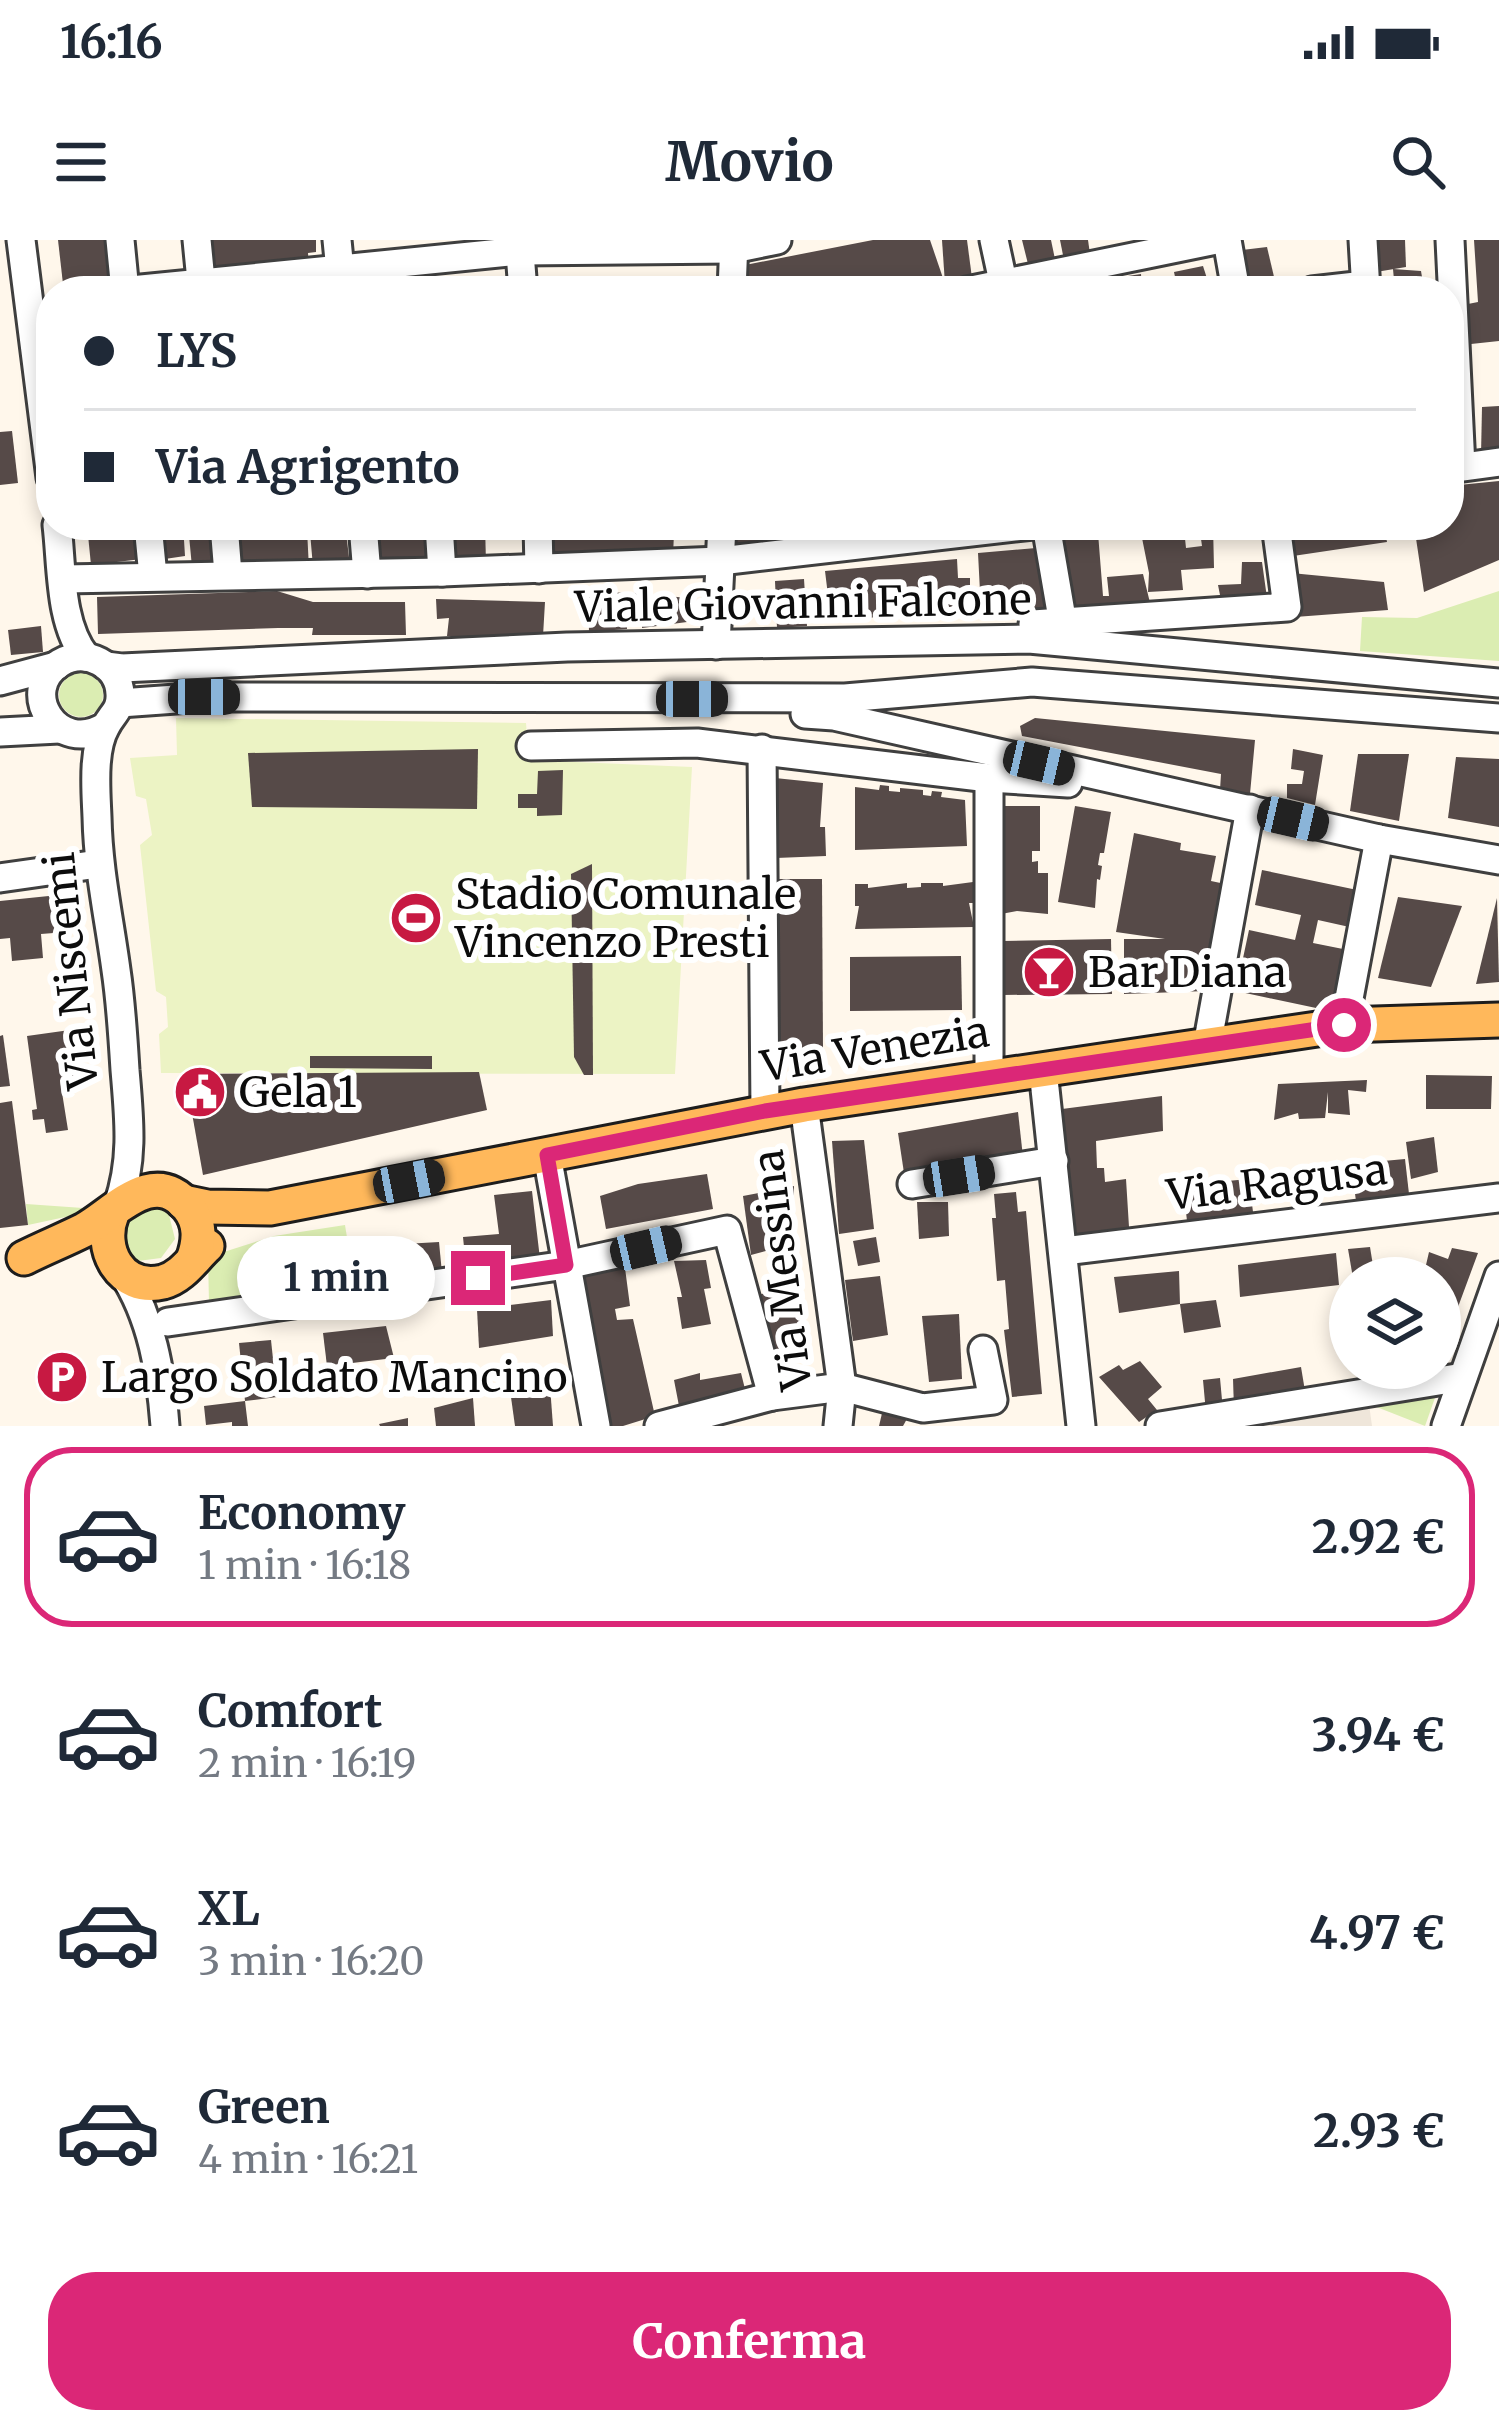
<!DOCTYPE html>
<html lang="it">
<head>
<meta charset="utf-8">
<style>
	body { margin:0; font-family:Merriweather,serif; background:#f2f2f3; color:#1f2937; height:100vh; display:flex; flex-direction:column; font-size:45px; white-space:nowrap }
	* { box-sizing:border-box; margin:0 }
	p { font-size:39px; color:#747a83 }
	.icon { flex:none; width:66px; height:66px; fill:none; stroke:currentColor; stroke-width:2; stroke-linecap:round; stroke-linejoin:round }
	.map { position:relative; height:1186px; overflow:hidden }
	.sheet { display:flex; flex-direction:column; background:#fff; flex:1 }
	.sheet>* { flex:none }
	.top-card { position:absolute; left:36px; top:36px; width:1428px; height:264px; border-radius:48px; box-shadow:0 6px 18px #0003; display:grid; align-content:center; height:264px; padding:0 48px; background:#fff }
	.buttons { position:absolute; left:1329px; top:1017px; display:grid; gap:24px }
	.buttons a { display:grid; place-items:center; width:132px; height:132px; border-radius:50%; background:#fff; box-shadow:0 6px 18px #0003; font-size:60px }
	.end { position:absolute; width:54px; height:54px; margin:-27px; border:15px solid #db2777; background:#fff; box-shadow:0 0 0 6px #fff }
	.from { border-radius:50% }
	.bubble { position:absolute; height:84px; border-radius:42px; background:#fff; box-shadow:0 6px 18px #0003; font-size:39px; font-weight:700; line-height:84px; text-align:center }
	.car { position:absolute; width:36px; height:72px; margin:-36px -18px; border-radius:15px; box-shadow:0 0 9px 3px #0007; background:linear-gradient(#222 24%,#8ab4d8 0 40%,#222 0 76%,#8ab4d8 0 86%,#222 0) }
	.top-card b { display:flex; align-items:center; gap:42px; height:114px; font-size:45px }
	.top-card b+b { border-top:3px solid #e0e1e3 }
	.top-card i { width:30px; height:30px; background:#1f2937 }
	ul { padding:21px 0 0; list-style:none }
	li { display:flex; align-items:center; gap:36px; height:180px; margin:0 24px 18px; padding:0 24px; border:6px solid transparent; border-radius:48px }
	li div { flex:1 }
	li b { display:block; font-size:45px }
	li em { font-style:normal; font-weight:700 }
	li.active { border-color:#db2777 }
	li>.icon { width:108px; height:108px; stroke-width:1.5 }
	.action { display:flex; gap:24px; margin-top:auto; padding:24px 48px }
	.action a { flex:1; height:138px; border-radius:48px; background:#db2777; color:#fff; font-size:48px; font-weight:700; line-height:138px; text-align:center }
	.status { display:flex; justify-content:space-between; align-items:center; height:84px; padding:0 60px; background:#fff; direction:ltr }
	.status svg { height:33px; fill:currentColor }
	header { display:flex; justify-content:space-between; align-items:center; height:156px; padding:0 48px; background:#fff; font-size:54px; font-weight:700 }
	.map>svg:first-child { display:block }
	.green { fill:#dbedb2 }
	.pitch { fill:#ecf3c4 }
	.plaza { fill:#efe6da }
	.building { fill:#564a48 }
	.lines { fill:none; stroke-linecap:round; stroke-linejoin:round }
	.minor-casing { stroke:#3f3f3f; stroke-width:33 }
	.major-casing { stroke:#1d1d1d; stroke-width:39 }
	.minor { stroke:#fff; stroke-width:27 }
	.major { stroke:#ffb85b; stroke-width:33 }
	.route { stroke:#db2777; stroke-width:15 }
	.labels { text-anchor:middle; stroke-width:12; stroke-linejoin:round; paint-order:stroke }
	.street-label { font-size:42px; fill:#0c0c0c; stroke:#fff }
	.poi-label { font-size:42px; fill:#0c0c0c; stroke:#fff; text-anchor:start }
</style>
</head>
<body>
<div class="status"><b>16:16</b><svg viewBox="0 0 49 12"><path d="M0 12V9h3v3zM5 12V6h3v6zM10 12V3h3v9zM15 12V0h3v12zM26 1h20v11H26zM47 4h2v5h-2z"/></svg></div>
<header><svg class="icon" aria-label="menu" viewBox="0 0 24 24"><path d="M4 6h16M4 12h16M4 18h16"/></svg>Movio<svg class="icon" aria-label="search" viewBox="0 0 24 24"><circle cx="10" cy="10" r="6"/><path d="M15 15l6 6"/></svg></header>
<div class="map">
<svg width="1499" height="1186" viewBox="0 0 1499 1186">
	<rect width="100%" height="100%" fill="#fff7eb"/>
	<g class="green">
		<path d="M1499,351V421L1360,411L1362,377L1417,378Z"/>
		<circle cx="81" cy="455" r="22"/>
		<path d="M26,964L83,968L84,973L28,985Z"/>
		<path d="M158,966L169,975L175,999L161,1018L138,1021L128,1016L121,979L130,969Z"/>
		<path d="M345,985L354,1041L209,1063L208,1017L274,996Z"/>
		<path d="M1436,1155L1425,1186L1369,1164Z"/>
	</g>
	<path class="pitch" d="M176,478L526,483L529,520L692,527L675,834L161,833L159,794L168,787L166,757L156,751L140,605L152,595L146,559L136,556L130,518L177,515Z"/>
	<path class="plaza" d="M1369,1164L1372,1186H1225Z"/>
	<g class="building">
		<path d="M58,0H109L113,38L63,44Z"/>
		<path d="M203,0H316V12L308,13L309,26L206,36Z"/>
		<path d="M873,0H930L945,44L904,51H746L745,25Z"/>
		<path d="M942,0H967L972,38L945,44Z"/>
		<path d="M1022,0H1051L1056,24L1029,28Z"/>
		<path d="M1060,0H1088L1090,14L1064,20Z"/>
		<path d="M1374,0H1405L1406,27L1376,32Z"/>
		<path d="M1474,0H1499V101L1471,104L1468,64L1478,62Z"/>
		<path d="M1267,7L1275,41L1246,45L1242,10Z"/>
		<path d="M1203,26L1211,51H1178L1174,32Z"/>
		<path d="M1393,29L1421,31L1424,49L1395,51Z"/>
		<path d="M1141,34L1142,51H1050L1069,45Z"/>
		<path d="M443,36H495L496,51H443Z"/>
		<path d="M415,40L416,51H349V46Z"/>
		<path d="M1499,166V212L1481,215L1482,167Z"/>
		<path d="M12,191L18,243L0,245V192Z"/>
		<path d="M1499,241V320L1424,352L1414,285H1449V246Z"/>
		<path d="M87,285H138L142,319L91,325Z"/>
		<path d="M155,285H183L185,316L158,320Z"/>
		<path d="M188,285H212L216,324L192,327Z"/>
		<path d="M234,285H275L276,295L307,290L309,328L239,326Z"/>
		<path d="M307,285H345L350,325L313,327L310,292L326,288L307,290Z"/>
		<path d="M371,285H427L428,326L376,327Z"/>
		<path d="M449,285H485L486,323L452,325Z"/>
		<path d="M550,285H710L709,292H674L673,317L555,322Z"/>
		<path d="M733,285H877L878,293L735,308Z"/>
		<path d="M1199,285H1213L1214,328L1181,330L1183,350L1148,352L1149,333L1141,293L1184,289L1186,308L1202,306Z"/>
		<path d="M1285,285H1384L1387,302L1293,316Z"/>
		<path d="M1098,293L1103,356H1109L1107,337L1143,334L1152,371L1069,374L1056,297Z"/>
		<path d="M1036,308L1046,367L1028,371L1022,341L1025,370L981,371L978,313Z"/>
		<path d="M957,319L958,338H970V356L962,357L961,372L831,380L825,331Z"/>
		<path d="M1242,322H1262L1267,358L1221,360L1218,345L1241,344Z"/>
		<path d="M1291,333L1384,342L1388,370L1295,377Z"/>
		<path d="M804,339L807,386L777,388L775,341Z"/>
		<path d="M277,351L313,362H405L406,395H312L313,388H278L98,394L97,357Z"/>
		<path d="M588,352L638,353L639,369L626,370L627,389L589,392Z"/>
		<path d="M642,354L689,358L687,382L642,388Z"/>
		<path d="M436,359L545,362L543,396H447L449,378L437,379Z"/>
		<path d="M41,386L43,412L11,415L8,390Z"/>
		<path d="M1035,478L1255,500L1250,554L1220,550L1221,534L1022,496L1020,486Z"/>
		<path d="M478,509L477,569L252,567L248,513Z"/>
		<path d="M1293,509L1323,515L1315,565L1287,558V544H1302L1304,531L1291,529Z"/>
		<path d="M1358,514H1409L1399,581L1350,571Z"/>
		<path d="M1456,517L1499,519V587L1448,578Z"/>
		<path d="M563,530L562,575L537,576V568H518V554H537L538,531Z"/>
		<path d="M775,538L823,543L820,587H825L826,616L776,618Z"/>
		<path d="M880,545L889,546V551L900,552V548L923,550V555L931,556L932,551L942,552L941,557L965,560L967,606L855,610V547L879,550Z"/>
		<path d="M1001,566H1040V611H1032V622L1038,621V633H1048V674L1017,671L1001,674Z"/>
		<path d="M1075,566L1111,572L1104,613H1100L1098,625L1102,626L1100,640L1097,639L1095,668L1058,662Z"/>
		<path d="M1134,593L1181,603L1180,610L1216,616L1211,641L1230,645L1206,751L1124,754V699H1165L1116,692Z"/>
		<path d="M592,624L593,835H584L574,817L571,634Z"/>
		<path d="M1262,630L1362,651L1354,688L1318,680L1313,703L1348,710L1335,772L1236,751L1249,690L1295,700L1301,675L1255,665Z"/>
		<path d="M777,639H822L823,808H778Z"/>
		<path d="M973,642V663H969L974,687L855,689L859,666H855V644H868V648L907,643V648L921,647V643H943V646Z"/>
		<path d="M78,653L79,691L41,694L43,718L12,721L10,698L0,699V661Z"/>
		<path d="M1398,657L1462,666L1431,747L1378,738Z"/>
		<path d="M1497,658L1499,742L1476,744Z"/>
		<path d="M1111,699L1112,754L1003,755V701Z"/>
		<path d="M961,716L962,770L850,771V717Z"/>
		<path d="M77,789L83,836L60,840L68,890L46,893L44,879L33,880L32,870L37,869L27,796Z"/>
		<path d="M3,795L10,846L0,847V796Z"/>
		<path d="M310,816H432V829L310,828Z"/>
		<path d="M479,832L487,870L203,935L185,834Z"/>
		<path d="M1426,835L1492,836L1491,869H1426Z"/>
		<path d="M1367,840L1366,852L1348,850L1350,875L1328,873V852L1325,878L1299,879L1298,873L1274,880L1278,844Z"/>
		<path d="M1162,856L1163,891L1096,901L1097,928H1104L1105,942L1126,939L1129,987L1075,998L1062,869Z"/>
		<path d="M12,861L28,985L0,988V863Z"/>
		<path d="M1018,872L1023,917L904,933L898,893Z"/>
		<path d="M1434,897L1438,932L1411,939L1406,902Z"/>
		<path d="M864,900L874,989L839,994L832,901Z"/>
		<path d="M1405,919L1409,954L1356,961L1351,924Z"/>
		<path d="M707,934L713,969L606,989L600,956L638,944Z"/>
		<path d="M1273,936L1276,956L1255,959L1252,939Z"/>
		<path d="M1249,939L1253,972L1187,981L1183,945Z"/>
		<path d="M794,946L792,1004L751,1015L743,956Z"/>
		<path d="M532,951L540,1019L466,1027L463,997L499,994L494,955Z"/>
		<path d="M1016,952L1018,972L1026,971L1042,1154L1012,1157L1004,1090L1009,1089L1005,1040L997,1041L992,978H996L994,954Z"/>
		<path d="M917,962H948L949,996L919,999Z"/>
		<path d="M876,997L880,1022L858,1026L853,1001Z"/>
		<path d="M439,1002L442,1033L374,1040L370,1006Z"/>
		<path d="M1370,1007L1375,1038H1353L1348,1009Z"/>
		<path d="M1452,1008L1478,1013L1458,1067L1440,1064V1038H1423L1429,1012L1448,1019Z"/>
		<path d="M1336,1013L1339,1045L1240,1057L1238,1025Z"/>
		<path d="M706,1020L711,1048L704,1049L711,1084L682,1089L677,1057H682L674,1021Z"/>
		<path d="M625,1028L630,1066L615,1069L617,1080L633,1079L655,1176L623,1186H602L574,1032Z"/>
		<path d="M1179,1031L1180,1064L1216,1060L1221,1087L1184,1093L1180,1064L1119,1073L1114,1037Z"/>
		<path d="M880,1036L888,1095L853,1101L845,1040Z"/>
		<path d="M799,1053L810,1117L770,1124L758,1054Z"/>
		<path d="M551,1060L553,1096L479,1108L477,1069Z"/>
		<path d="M959,1074L962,1139L929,1142L922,1076Z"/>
		<path d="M386,1086L394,1118L327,1126L323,1093Z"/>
		<path d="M271,1100L277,1157L245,1161L239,1103Z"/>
		<path d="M1140,1121L1162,1147L1148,1159L1157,1170L1139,1182L1099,1137L1119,1125L1123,1130Z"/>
		<path d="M1301,1127L1306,1157L1234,1169L1233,1139Z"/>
		<path d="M1363,1128H1434L1367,1148Z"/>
		<path d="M700,1133V1140L741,1133L746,1153L716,1161L714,1155L679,1166L674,1140Z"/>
		<path d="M1220,1138L1223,1171L1206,1173L1203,1140Z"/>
		<path d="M550,1146L553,1186H515L510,1150Z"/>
		<path d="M473,1158L475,1186H436L434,1168Z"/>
		<path d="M245,1161L248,1186H232V1182L206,1185L204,1166Z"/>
		<path d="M883,1169L908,1177L903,1186H879Z"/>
		<path d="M408,1178V1186H380L379,1184Z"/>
	</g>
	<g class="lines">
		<g class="minor-casing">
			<g id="minor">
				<path d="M21,0L51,238"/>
				<path d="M120,0L125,51"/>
				<path d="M197,0L202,51"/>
				<path d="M337,0L342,51"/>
				<path d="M519,0L523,51"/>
				<path d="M994,0L1005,51"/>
				<path d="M1227,0L1236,51"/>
				<path d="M1363,0L1366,51"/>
				<path d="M1450,0L1461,227"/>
				<path d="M121,51L520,11L733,9L777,0"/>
				<path d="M732,51L734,0"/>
				<path d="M967,51L1216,0"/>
				<path d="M1312,51L1365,45"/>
				<path d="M1449,229L1499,222"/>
				<path d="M57,285C62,326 59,384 86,417"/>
				<path d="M148,285L153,336"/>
				<path d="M224,285L228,334"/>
				<path d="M363,285L367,334"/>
				<path d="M439,285L442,332"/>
				<path d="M538,285L539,329"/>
				<path d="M1046,285L1063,384"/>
				<path d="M64,339L442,332L720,321L1033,285"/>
				<path d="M1033,384L1287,367L1276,285"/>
				<path d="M716,405L722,285"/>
				<path d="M106,426L122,428L567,407L1029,399L1499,443"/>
				<path d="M0,441L56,426"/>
				<path d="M120,463L204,457L845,458L1032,442L1499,478"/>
				<path d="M805,474L834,476L1379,599L1499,620"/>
				<path d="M106,486C57,517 17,450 60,423C86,407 119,425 120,454C121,470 112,474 106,486C92,510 96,551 97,577C98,629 109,678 116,730C121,763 123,797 125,830C129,878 134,919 118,965"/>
				<path d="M0,492L59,489"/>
				<path d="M531,506L697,503L989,538L1068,543"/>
				<path d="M762,509L765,871"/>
				<path d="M989,538V838"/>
				<path d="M0,638L98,624"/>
				<path d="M1344,785L1379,599"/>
				<path d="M1207,806L1250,569"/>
				<path d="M1043,830L1081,1186"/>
				<path d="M804,865L842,1147L838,1186"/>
				<path d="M547,915L596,1186"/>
				<path d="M912,944L1054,921"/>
				<path d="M1064,1011L1499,958"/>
				<path d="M122,1032C152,1077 161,1133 165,1186"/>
				<path d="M168,1082L566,1025L727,990L772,1156"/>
				<path d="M659,1186L772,1156L842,1147L923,1168L993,1160L983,1110"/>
				<path d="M1160,1186L1463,1137"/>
				<path d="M1446,1186L1499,1036"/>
			</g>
		</g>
		<g class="major-casing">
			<g id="major">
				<path d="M183,962L207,967L270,968L804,865L1344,785L1499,780"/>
				<path d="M112,974C98,1008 120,1052 163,1042C182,1037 193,1019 207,1006"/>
				<path d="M24,1018C44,1008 64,1000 84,990C115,973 153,925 188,967C201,983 200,1001 193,1020"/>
			</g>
		</g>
		<use href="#minor" class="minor"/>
		<use href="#major" class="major"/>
	</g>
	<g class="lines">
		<path class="route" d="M478,1038L566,1025L547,915L765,871L1344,785"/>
	</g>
	<defs>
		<g id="stadium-disc" transform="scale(2.7)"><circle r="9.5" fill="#c71942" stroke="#fff"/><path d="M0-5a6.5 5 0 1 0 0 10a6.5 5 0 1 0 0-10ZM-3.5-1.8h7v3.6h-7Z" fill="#fff"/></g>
		<g id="bar-disc" transform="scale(2.7)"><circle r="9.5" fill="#c71942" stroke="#fff"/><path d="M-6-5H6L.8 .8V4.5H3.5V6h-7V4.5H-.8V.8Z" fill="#fff"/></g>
		<g id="civic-disc" transform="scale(2.7)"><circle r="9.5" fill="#c71942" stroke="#fff"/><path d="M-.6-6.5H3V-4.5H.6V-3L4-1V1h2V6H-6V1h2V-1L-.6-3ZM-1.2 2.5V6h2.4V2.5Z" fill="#fff"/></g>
		<g id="parking-disc" transform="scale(2.7)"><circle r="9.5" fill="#c71942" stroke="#fff"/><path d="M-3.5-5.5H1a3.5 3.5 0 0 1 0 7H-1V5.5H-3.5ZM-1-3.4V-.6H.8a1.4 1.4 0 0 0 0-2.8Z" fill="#fff"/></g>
	</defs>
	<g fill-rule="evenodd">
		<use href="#stadium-disc" x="416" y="678"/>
		<use href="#bar-disc" x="1049" y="732"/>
		<use href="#civic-disc" x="200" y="852"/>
		<use href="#parking-disc" x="62" y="1137"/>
	</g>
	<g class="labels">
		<g class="street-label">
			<text transform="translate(803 363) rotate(-1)" y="15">Viale Giovanni Falcone</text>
			<text transform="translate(71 731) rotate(-96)" y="15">Via Niscemi</text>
			<text transform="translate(875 809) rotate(-9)" y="15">Via Venezia</text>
			<text transform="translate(1277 942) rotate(-7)" y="15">Via Ragusa</text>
			<text transform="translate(782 1030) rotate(-97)" y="15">Via Messina</text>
		</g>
		<g class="poi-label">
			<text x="455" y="669">Stadio Comunale<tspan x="455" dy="48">Vincenzo Presti</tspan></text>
			<text x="1088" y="747">Bar Diana</text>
			<text x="239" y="867">Gela 1</text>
			<text x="101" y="1152">Largo Soldato Mancino</text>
		</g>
	</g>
</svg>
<div class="buttons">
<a><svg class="icon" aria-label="layers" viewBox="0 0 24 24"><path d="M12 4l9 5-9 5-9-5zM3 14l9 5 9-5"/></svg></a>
</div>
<i class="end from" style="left:1344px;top:785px"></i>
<i class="end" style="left:478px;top:1038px"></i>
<div class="bubble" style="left:237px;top:996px;width:198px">1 min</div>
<i class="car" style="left:204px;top:457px;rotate:90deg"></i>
<i class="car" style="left:692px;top:459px;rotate:90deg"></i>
<i class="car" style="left:1039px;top:523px;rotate:103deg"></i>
<i class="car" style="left:1293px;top:579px;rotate:103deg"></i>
<i class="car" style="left:959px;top:936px;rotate:81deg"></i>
<i class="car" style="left:409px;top:941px;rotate:79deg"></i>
<i class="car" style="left:646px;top:1008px;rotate:77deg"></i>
<div class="top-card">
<b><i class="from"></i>LYS</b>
<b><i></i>Via Agrigento</b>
</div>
</div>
<section class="sheet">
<ul>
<li class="active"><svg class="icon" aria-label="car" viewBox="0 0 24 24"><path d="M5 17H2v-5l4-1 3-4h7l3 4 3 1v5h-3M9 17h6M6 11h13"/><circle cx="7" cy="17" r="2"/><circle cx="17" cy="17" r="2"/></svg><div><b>Economy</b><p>1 min · 16:18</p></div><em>2.92 €</em></li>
<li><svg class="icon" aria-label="car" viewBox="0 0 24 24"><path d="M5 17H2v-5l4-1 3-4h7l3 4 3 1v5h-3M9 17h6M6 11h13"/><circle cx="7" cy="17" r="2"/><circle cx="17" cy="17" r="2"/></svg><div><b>Comfort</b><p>2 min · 16:19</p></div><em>3.94 €</em></li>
<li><svg class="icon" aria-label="car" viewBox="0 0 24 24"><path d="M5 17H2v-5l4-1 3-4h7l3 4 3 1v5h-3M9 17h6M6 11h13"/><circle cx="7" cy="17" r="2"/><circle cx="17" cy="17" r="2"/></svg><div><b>XL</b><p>3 min · 16:20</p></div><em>4.97 €</em></li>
<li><svg class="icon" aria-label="car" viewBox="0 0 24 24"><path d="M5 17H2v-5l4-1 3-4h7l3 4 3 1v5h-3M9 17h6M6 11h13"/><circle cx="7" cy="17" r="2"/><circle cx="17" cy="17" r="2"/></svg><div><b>Green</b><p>4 min · 16:21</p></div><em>2.93 €</em></li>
</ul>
<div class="action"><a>Conferma</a></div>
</section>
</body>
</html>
